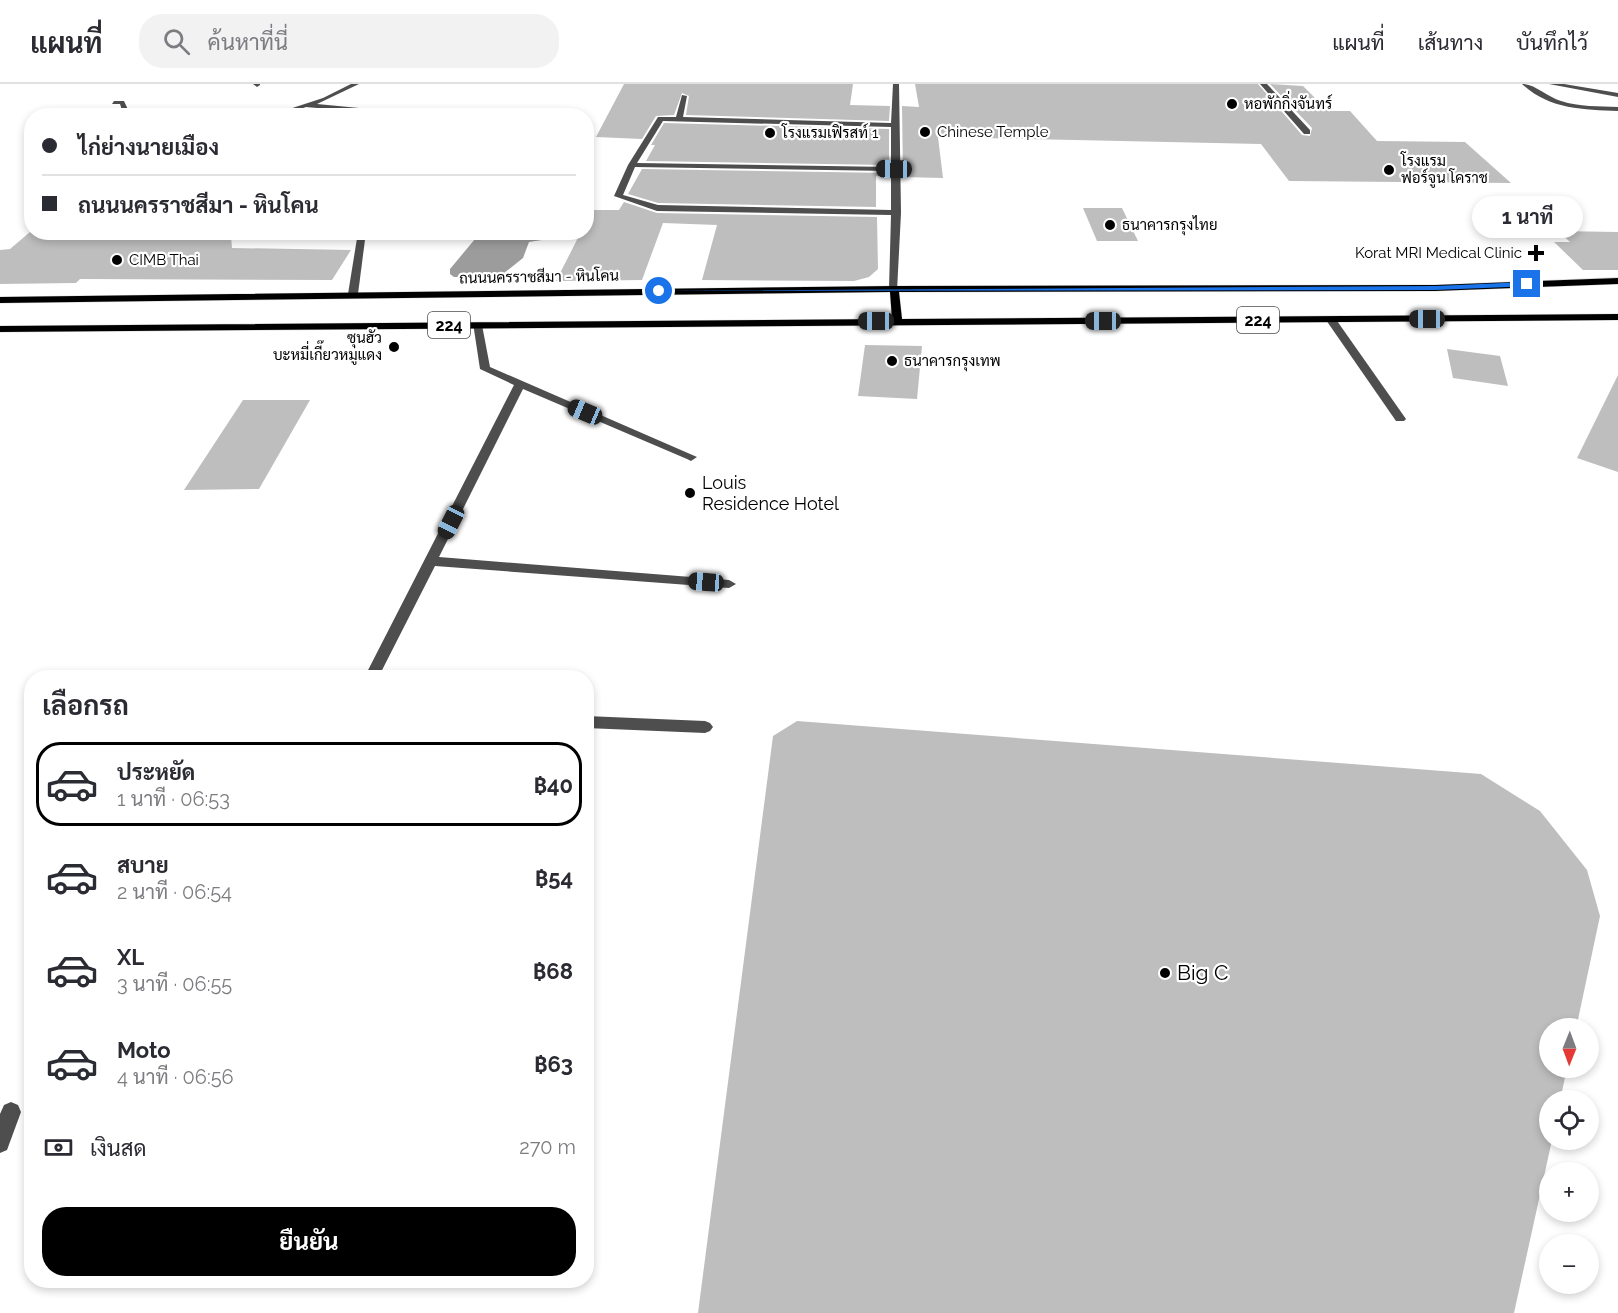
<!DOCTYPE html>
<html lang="th">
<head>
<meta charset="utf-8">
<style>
	body { margin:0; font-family:Raleway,Sarabun,sans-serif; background:#f2f2f3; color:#2b2b33; height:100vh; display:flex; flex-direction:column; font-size:22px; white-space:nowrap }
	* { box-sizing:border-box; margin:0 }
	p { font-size:20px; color:#7c7c81 }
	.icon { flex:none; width:33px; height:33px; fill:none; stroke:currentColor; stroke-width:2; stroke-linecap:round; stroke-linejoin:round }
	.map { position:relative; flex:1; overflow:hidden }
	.sheet { position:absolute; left:24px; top:586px; width:570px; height:618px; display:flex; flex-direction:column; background:#fff; border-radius:24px; box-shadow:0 3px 9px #0003 }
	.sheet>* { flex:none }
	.top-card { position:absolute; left:24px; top:24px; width:570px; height:132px; border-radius:24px; box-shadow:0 3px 9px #0003; display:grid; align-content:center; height:132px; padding:0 18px; background:#fff }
	.needle { width:39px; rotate:181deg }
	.fabs { position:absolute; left:1539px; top:934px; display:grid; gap:12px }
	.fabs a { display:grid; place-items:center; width:60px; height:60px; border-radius:50%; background:#fff; box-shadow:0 3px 9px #0003; font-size:30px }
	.end { position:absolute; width:27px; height:27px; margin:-14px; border:8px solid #1a73e8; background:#fff; box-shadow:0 0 0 3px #fff }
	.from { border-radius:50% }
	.bubble { position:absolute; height:42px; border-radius:21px; background:#fff; box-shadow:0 3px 9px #0003; font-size:20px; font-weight:700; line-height:42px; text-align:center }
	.car { position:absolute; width:18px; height:36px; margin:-18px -9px; border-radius:8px; box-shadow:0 0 4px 2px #0007; background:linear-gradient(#222 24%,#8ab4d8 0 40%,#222 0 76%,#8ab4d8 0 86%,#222 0) }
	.top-card b { display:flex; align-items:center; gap:21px; height:57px; font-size:22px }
	.top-card b+b { border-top:2px solid #e1e1e2 }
	.top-card i { width:15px; height:15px; background:#2b2b33 }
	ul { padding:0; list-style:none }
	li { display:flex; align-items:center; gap:18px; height:84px; margin:0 12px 9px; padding:0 6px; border:3px solid transparent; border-radius:24px }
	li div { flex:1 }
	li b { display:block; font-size:22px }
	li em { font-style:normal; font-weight:700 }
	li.selected { border-color:#000 }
	li>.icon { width:54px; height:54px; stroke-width:1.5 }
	h2 { padding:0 18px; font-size:27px; line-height:72px }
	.pay { display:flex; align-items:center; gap:15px; height:66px; padding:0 18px; font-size:22px }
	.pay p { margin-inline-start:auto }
	.primary-button { display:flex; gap:12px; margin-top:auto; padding:12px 18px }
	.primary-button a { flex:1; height:69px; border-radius:24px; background:#000; color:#fff; font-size:24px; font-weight:700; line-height:69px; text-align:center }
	header { display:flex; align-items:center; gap:36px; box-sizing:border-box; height:84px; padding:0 30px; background:#fff; border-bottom:2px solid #e1e1e2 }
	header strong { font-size:28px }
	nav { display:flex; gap:33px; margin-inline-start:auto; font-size:21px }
	.search { width:420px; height:54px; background:#f2f2f3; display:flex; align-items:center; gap:15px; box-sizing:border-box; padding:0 21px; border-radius:24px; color:#7c7c81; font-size:22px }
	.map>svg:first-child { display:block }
	.water { fill:#9c9c9c }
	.building { fill:#bebebe }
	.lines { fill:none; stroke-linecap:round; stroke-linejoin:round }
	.major-casing { stroke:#dbdbdb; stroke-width:1 }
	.minor { fill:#4e4e4e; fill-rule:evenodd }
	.major { fill:#000; fill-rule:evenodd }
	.route { fill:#1a73e8 }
	.poi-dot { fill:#000; stroke:#fff; stroke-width:2 }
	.labels { text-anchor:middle; stroke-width:4.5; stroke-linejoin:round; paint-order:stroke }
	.far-poi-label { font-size:15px; fill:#000; stroke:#fff; text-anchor:start }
	.far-street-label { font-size:15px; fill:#000; stroke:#fff }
	.shield { fill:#fff; stroke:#4c4c4c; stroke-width:1.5 }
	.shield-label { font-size:16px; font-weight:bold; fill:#000 }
	.poi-label { font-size:18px; fill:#000; stroke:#fff; text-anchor:start }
	.near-poi-label { font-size:21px; fill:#000; stroke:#fff; text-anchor:start }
</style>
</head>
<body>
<header>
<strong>แผนที่</strong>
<div class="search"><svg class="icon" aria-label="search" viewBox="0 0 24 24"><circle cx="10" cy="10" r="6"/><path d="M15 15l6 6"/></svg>ค้นหาที่นี่</div>
<nav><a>แผนที่</a><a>เส้นทาง</a><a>บันทึกไว้</a></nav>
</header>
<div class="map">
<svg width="1618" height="1229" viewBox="0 0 1618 1229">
	<rect width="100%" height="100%" fill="#fff"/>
	<path class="water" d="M480,149V148L551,149L548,155L529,158L523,174L499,193H454L450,190V185Z"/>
	<g class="building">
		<path d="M624,0H853L850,21L890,22L889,37L686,31L689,12L682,9L674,31L656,32L642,55L596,53Z"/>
		<path d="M915,0H1258L1302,51L1310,52L1312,44L1270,0L1303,2L1328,27H1350L1377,57L1465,58L1511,99L1289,97L1261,60L938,53L943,94L903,93L902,22L919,23Z"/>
		<path d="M664,39L889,45V81L646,77L655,61H651Z"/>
		<path d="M642,85L889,89V93L876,92V123L658,119L628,110Z"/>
		<path d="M624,118L657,129L877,133L878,185L869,193L854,197L702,196L717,141L663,139L642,196L556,197L581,148H586V138L592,126H619Z"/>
		<path d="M1083,124H1122L1138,157H1097Z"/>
		<path d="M1558,147L1618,148V186H1583L1554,158H1570Z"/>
		<path d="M30,148H204L200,153L231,152L232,164L351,166L332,196L80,195L76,199L0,200V166L10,165Z"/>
		<path d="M865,261L922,262L917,315L858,312Z"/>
		<path d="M1447,265L1500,272L1508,302L1453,294Z"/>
		<path d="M1618,291V388L1577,374Z"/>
		<path d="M243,316H310L259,405L184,406Z"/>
		<path d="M797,637L1481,690L1540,727L1587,786L1600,832L1576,945H1550V984H1567L1560,1017H1550L1552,1056L1514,1229H698L773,652Z"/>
	</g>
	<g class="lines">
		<g class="major-casing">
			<path id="major" d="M1618,194V200L1435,207L899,208L902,235L1618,230V236L0,248V242L892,235L890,208L0,219V213L894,202L1435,201Z"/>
		</g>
		<g class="minor">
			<path d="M253,0H260V1L257,3Z"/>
			<path d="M351,0H359L317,20L443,32H408L306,23L280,32H268L323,14Z"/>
			<path d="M893,0H899L901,129L897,207L889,205L891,131L657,127L614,112L628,81L658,33H676L682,11L687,12L683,33L891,39ZM663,37L891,43V83L637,79ZM635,83L891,87V126L658,121L623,111Z"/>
			<path d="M1260,0H1267L1310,46V50H1304Z"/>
			<path d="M1522,0C1535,0 1547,13 1561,17C1579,23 1599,22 1618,23V27C1583,26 1548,25 1522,0Z"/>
			<path d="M1549,0H1564L1618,9V13Z"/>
			<path d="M114,17H124L131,32H124L120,20H112Z"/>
			<path d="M358,148H366L358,210L353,213L348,210Z"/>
			<path d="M1327,234H1335L1406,335L1404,337H1396L1326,236Z"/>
			<path d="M473,239L482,241L490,283L697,373L691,377L687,375L523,305L439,473L729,496L736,500L729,504L435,482L378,594H364L514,301L480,285Z"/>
			<path d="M586,632L705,637L710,639L713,643L710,647L705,649L586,644Z"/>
			<path d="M11,1018L18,1021L21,1028L7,1066L0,1069V1030L4,1021Z"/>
		</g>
		<use href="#major" class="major"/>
	</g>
	<path class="route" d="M1527,198L1529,202L1435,206L656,207L1435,202Z"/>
	<g class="poi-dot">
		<circle cx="1232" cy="20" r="6"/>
		<circle cx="925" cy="48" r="6"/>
		<circle cx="770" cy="49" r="6"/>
		<circle cx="1389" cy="86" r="6"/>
		<circle cx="1110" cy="141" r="6"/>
		<path d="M1533 160h6v6h6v6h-6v6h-6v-6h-6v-6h6z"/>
		<circle cx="117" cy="176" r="6"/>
		<circle cx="394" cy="263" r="6"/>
		<circle cx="892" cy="277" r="6"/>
		<circle cx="690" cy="409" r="6"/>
		<circle cx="1165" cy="889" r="6"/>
	</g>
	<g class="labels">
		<g class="far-poi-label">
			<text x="1244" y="25">หอพักกิ่งจันทร์</text>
			<text x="937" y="53">Chinese Temple</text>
			<text x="782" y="54">โรงแรมเฟิรสท์ 1</text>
			<text x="1401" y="82">โรงแรม<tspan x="1401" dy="17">ฟอร์จูน โคราช</tspan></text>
			<text x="1122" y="146">ธนาคารกรุงไทย</text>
			<text x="1522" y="174" text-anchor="end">Korat MRI Medical Clinic</text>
			<text x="129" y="181">CIMB Thai</text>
			<text x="382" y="259" text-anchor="end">ซุนฮัว<tspan x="382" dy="17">บะหมี่เกี๊ยวหมูแดง</tspan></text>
			<text x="904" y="282">ธนาคารกรุงเทพ</text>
		</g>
		<g class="far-street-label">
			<text transform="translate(539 193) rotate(-1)" y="5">ถนนนครราชสีมา - หินโคน</text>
		</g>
		<g class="shield">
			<rect x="1237" y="223" width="42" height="26" rx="4.5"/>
			<rect x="428" y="228" width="42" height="26" rx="4.5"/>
		</g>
		<g class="shield-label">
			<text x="1258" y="242">224</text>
			<text x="449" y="247">224</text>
		</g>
		<g class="poi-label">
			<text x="702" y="405">Louis<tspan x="702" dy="21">Residence Hotel</tspan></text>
		</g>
		<g class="near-poi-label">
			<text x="1177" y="896">Big C</text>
		</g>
	</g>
</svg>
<div class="fabs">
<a><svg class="needle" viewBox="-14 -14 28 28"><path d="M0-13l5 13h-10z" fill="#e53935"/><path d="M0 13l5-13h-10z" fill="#7c7c81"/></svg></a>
<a><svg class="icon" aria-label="locate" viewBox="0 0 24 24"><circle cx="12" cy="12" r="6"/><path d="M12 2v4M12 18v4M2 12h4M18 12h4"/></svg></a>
<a>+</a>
<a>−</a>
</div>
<i class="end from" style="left:659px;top:207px"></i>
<i class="end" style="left:1527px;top:200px"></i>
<div class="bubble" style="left:1472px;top:112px;width:111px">1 นาที</div>
<i class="car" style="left:894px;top:85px;rotate:271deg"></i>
<i class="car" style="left:1427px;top:235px;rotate:270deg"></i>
<i class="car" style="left:876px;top:237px;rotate:270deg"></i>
<i class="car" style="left:1103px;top:237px;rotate:270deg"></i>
<i class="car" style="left:585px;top:328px;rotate:293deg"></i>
<i class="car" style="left:451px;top:438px;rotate:207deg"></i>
<i class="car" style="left:706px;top:498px;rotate:274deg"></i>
<div class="top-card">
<b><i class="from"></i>ไก่ย่างนายเมือง</b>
<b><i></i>ถนนนครราชสีมา - หินโคน</b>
</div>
<section class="sheet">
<h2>เลือกรถ</h2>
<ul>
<li class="selected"><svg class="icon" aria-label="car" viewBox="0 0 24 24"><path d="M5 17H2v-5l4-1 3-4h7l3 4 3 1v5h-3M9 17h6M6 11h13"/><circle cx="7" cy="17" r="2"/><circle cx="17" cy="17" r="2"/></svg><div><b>ประหยัด</b><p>1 นาที · 06:53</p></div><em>฿40</em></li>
<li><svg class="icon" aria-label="car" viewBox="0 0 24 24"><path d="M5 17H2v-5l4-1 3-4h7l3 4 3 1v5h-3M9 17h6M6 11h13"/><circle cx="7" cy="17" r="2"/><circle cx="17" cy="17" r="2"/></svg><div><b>สบาย</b><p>2 นาที · 06:54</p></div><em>฿54</em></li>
<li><svg class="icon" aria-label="car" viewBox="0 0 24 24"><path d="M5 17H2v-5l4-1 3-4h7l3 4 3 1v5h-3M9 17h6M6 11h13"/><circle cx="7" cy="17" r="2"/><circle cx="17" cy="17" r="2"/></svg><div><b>XL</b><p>3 นาที · 06:55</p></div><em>฿68</em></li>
<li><svg class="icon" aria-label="car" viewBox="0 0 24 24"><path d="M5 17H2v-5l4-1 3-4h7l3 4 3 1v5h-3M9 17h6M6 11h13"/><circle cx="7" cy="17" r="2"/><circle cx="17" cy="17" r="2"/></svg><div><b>Moto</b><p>4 นาที · 06:56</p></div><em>฿63</em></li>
</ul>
<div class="pay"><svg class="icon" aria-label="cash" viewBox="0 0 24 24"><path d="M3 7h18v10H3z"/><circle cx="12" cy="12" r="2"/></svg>เงินสด<p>270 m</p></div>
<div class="primary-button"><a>ยืนยัน</a></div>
</section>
</div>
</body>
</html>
